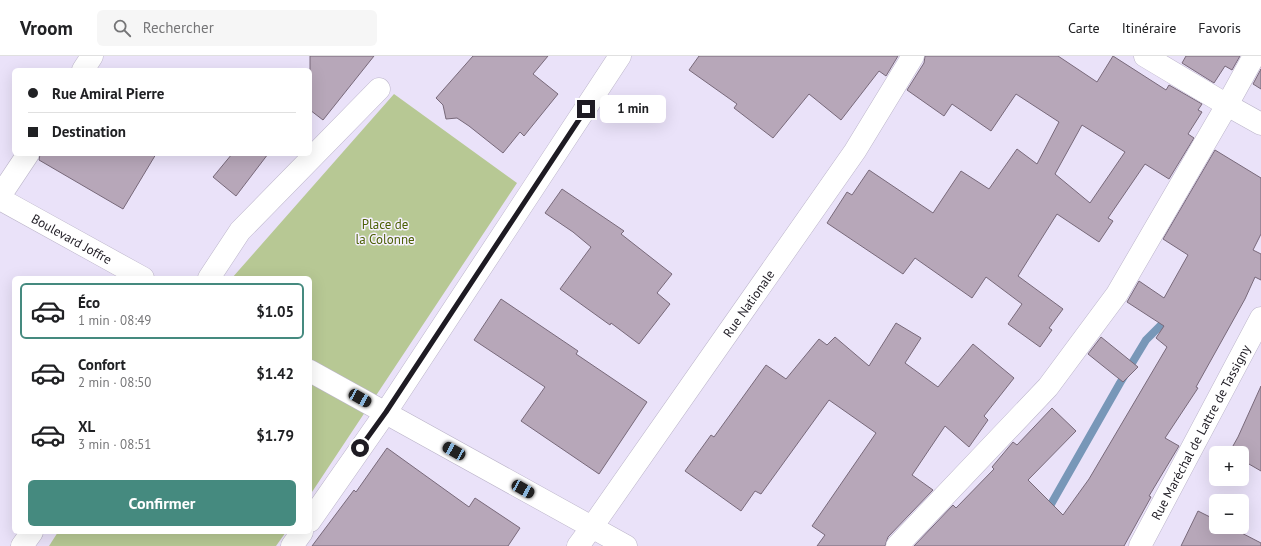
<!DOCTYPE html>
<html lang="fr">
<head>
<meta charset="utf-8">
<style>
	body { margin:0; font-family:"PT Sans",sans-serif; background:#f6f6f6; color:#202124; height:100vh; display:flex; flex-direction:column; font-size:15px; white-space:nowrap }
	* { box-sizing:border-box; margin:0 }
	p { font-size:13px; color:#757577 }
	.icon { flex:none; width:22px; height:22px; fill:none; stroke:currentColor; stroke-width:2; stroke-linecap:round; stroke-linejoin:round }
	.map { position:relative; flex:1; overflow:hidden }
	.panel { position:absolute; left:12px; top:220px; width:300px; height:258px; display:flex; flex-direction:column; background:#fff; border-radius:6px; box-shadow:0 4px 16px #0002 }
	.panel>* { flex:none }
	.top-card { position:absolute; left:12px; top:12px; width:300px; height:88px; border-radius:6px; box-shadow:0 4px 16px #0002; display:grid; align-content:center; height:88px; padding:0 16px; background:#fff }
	.buttons { position:absolute; left:1209px; top:390px; display:grid; gap:8px }
	.buttons a { display:grid; place-items:center; width:40px; height:40px; border-radius:6px; background:#fff; box-shadow:0 4px 16px #0002; font-size:20px }
	.end { position:absolute; width:18px; height:18px; margin:-9px; border:5px solid #1e1b23; background:#fff; box-shadow:0 0 0 2px #fff }
	.from { border-radius:50% }
	.bubble { position:absolute; height:28px; border-radius:6px; background:#fff; box-shadow:0 4px 16px #0002; font-size:13px; font-weight:700; line-height:28px; text-align:center }
	.car { position:absolute; width:12px; height:24px; margin:-12px -6px; border-radius:5px; box-shadow:0 0 3px 1px #0007; background:linear-gradient(#222 24%,#8ab4d8 0 40%,#222 0 76%,#8ab4d8 0 86%,#222 0) }
	.top-card b { display:flex; align-items:center; gap:14px; height:38px; font-size:15px }
	.top-card b+b { border-top:1px solid #e0e0e0 }
	.top-card i { width:10px; height:10px; background:#202124 }
	ul { padding:7px 0 0; list-style:none }
	li { display:flex; align-items:center; gap:12px; height:56px; margin:0 8px 6px; padding:0 8px; border:2px solid transparent; border-radius:6px }
	li div { flex:1 }
	li b { display:block; font-size:15px }
	li em { font-style:normal; font-weight:700 }
	li.selected { border-color:#458a7f }
	li>.icon { width:36px; height:36px; stroke-width:1.5 }
	.button { display:flex; gap:8px; margin-top:auto; padding:8px 16px }
	.button a { flex:1; height:46px; border-radius:6px; background:#458a7f; color:#fff; font-size:16px; font-weight:700; line-height:46px; text-align:center }
	header { display:flex; align-items:center; gap:24px; box-sizing:border-box; height:56px; padding:0 20px; background:#fff; border-bottom:1px solid #e0e0e0 }
	header strong { font-size:19px }
	nav { display:flex; gap:22px; margin-inline-start:auto; font-size:14px }
	.search { width:280px; height:36px; background:#f6f6f6; display:flex; align-items:center; gap:10px; box-sizing:border-box; padding:0 14px; border-radius:6px; color:#757577; font-size:15px }
	.map>svg:first-child { display:block }
	.green { fill:#b7c894 }
	.lines { fill:none; stroke-linecap:round; stroke-linejoin:round }
	.stream { stroke:#7897b8; stroke-width:8 }
	.building { fill:#b7a7b9; stroke:#78697a; fill-rule:evenodd }
	.minor-casing { stroke:#bcb5ca; stroke-width:23 }
	.tertiary-casing { stroke:#bcb5ca; stroke-width:23 }
	.minor { stroke:#fff; stroke-width:22 }
	.tertiary { stroke:#fff; stroke-width:22 }
	.route { stroke:#1e1b23; stroke-width:5 }
	.labels { text-anchor:middle; stroke-width:3; stroke-linejoin:round; paint-order:stroke }
	.park-label { font-size:13px; fill:#4c6005; stroke:#f6f1ff }
	.street-label { font-size:13px; fill:#1e1b23; stroke:#f6f1ff }
</style>
</head>
<body>
<header>
<strong>Vroom</strong>
<div class="search"><svg class="icon" aria-label="search" viewBox="0 0 24 24"><circle cx="10" cy="10" r="6"/><path d="M15 15l6 6"/></svg>Rechercher</div>
<nav><a>Carte</a><a>Itinéraire</a><a>Favoris</a></nav>
</header>
<div class="map">
<svg width="1261" height="490" viewBox="0 0 1261 490">
	<rect width="100%" height="100%" fill="#eae2f9"/>
	<g class="green">
		<path d="M394,38L517,127L310,439V222H232Z"/>
		<path d="M58,476H286L276,490H49Z"/>
	</g>
	<g class="lines">
		<path class="stream" d="M1046,457L1120,327L1146,284L1169,261"/>
	</g>
	<g class="building">
		<path d="M310,0H374L323,64L310,54Z"/>
		<path d="M473,0H548L533,18L558,38L524,80L520,76L503,97L469,70L457,62L446,63L443,49L436,42Z"/>
		<path d="M699,0H898L886,20L879,15L841,64L809,38L773,82L734,52L737,48L689,14Z"/>
		<path d="M925,0H1058L1097,26L1113,0L1166,34L1169,29L1202,48L1198,54L1202,56L1188,78L1194,82L1169,123L1145,108L1108,162L1113,165L1099,186L1057,158L1018,220L1063,253L1049,272L1052,274L1040,291L1008,268L1022,248L986,221L972,242L915,202L903,218L827,167L847,136L852,139L869,114L933,157L961,115L989,133L1017,93L1037,108L1059,66L1016,38L991,75L952,48L944,60L907,34L924,7ZM1082,69L1125,96L1090,147L1055,118Z"/>
		<path d="M1186,0H1240L1232,14L1225,10L1214,27L1182,7Z"/>
		<path d="M1261,13V33L1253,28Z"/>
		<path d="M1215,94L1261,122V178L1253,194L1261,198V224L1255,221L1245,243L1196,331L1198,332L1165,382L1179,390L1149,440L1151,441L1124,490H914L953,449L956,452L994,413L992,411L1013,386L1017,389L1052,352L1076,375L1028,424L1063,459L1089,423L1167,291L1156,282L1164,270L1127,246L1139,225L1164,242L1188,199L1163,183Z"/>
		<path d="M40,98H156L123,153L39,104Z"/>
		<path d="M232,98H268L236,140L213,121Z"/>
		<path d="M562,133L624,175L621,178L672,218L657,237L670,248L639,288L611,267L610,269L560,233L591,191L573,176L545,157Z"/>
		<path d="M501,243L578,295L576,298L647,346L599,418L521,365L545,331L474,284Z"/>
		<path d="M896,267L921,282L905,307L938,331L973,288L1014,322L984,360L988,364L969,391L945,370L912,419L933,434L888,481L885,490H817L825,479L812,470L876,377L829,344L761,438L755,435L741,455L685,415L711,379L714,381L766,309L786,323L819,283L827,289L835,281L869,310Z"/>
		<path d="M1101,281L1138,311L1123,326L1088,298Z"/>
		<path d="M1261,330V415L1242,404V397H1229L1238,381Z"/>
		<path d="M387,392L469,451L475,442L520,472L508,490H312L354,434L356,436Z"/>
		<path d="M1198,455L1216,464V471H1230L1261,487V490H1181Z"/>
	</g>
	<g class="lines">
		<g class="minor-casing">
			<g id="minor">
				<path d="M1145,0L1227,49L1261,68"/>
				<path d="M83,14L92,0"/>
				<path d="M0,140L28,98"/>
				<path d="M209,222L240,175L379,33"/>
				<path d="M310,465L386,356L620,0"/>
				<path id="s1" d="M592,471L855,95L913,0"/>
				<path d="M22,490L32,476"/>
				<path d="M292,490L302,476"/>
				<path d="M897,490L1048,331L1117,238L1227,49L1254,0"/>
			</g>
		</g>
		<g class="tertiary-casing">
			<g id="tertiary">
				<path id="s2" d="M0,143L143,222"/>
				<path d="M310,315L626,490"/>
				<path d="M578,490L592,471"/>
				<path id="s3" d="M1140,490L1261,262"/>
			</g>
		</g>
		<use href="#minor" class="minor"/>
		<use href="#tertiary" class="tertiary"/>
	</g>
	<g class="lines">
		<path class="route" d="M360,392L386,356L586,53"/>
	</g>
	<g class="labels">
		<g class="park-label">
			<text x="385" y="173">Place de<tspan x="385" dy="15">la Colonne</tspan></text>
		</g>
		<g class="street-label">
			<text dy="5" stroke="none"><textPath href="#s2" startOffset="82">Boulevard Joffre</textPath></text>
			<text dy="5" stroke="none"><textPath href="#s1" startOffset="273">Rue Nationale</textPath></text>
			<text dy="5" stroke="none"><textPath href="#s3" startOffset="129">Rue Maréchal de Lattre de Tassigny</textPath></text>
		</g>
	</g>
</svg>
<div class="buttons">
<a>+</a>
<a>−</a>
</div>
<i class="end from" style="left:360px;top:392px"></i>
<i class="end" style="left:586px;top:53px"></i>
<div class="bubble" style="left:600px;top:39px;width:66px">1 min</div>
<i class="car" style="left:360px;top:342px;rotate:119deg"></i>
<i class="car" style="left:454px;top:395px;rotate:299deg"></i>
<i class="car" style="left:523px;top:433px;rotate:119deg"></i>
<div class="top-card">
<b><i class="from"></i>Rue Amiral Pierre</b>
<b><i></i>Destination</b>
</div>
<section class="panel">
<ul>
<li class="selected"><svg class="icon" aria-label="car" viewBox="0 0 24 24"><path d="M5 17H2v-5l4-1 3-4h7l3 4 3 1v5h-3M9 17h6M6 11h13"/><circle cx="7" cy="17" r="2"/><circle cx="17" cy="17" r="2"/></svg><div><b>Éco</b><p>1 min · 08:49</p></div><em>$1.05</em></li>
<li><svg class="icon" aria-label="car" viewBox="0 0 24 24"><path d="M5 17H2v-5l4-1 3-4h7l3 4 3 1v5h-3M9 17h6M6 11h13"/><circle cx="7" cy="17" r="2"/><circle cx="17" cy="17" r="2"/></svg><div><b>Confort</b><p>2 min · 08:50</p></div><em>$1.42</em></li>
<li><svg class="icon" aria-label="car" viewBox="0 0 24 24"><path d="M5 17H2v-5l4-1 3-4h7l3 4 3 1v5h-3M9 17h6M6 11h13"/><circle cx="7" cy="17" r="2"/><circle cx="17" cy="17" r="2"/></svg><div><b>XL</b><p>3 min · 08:51</p></div><em>$1.79</em></li>
</ul>
<div class="button"><a>Confirmer</a></div>
</section>
</div>
</body>
</html>
